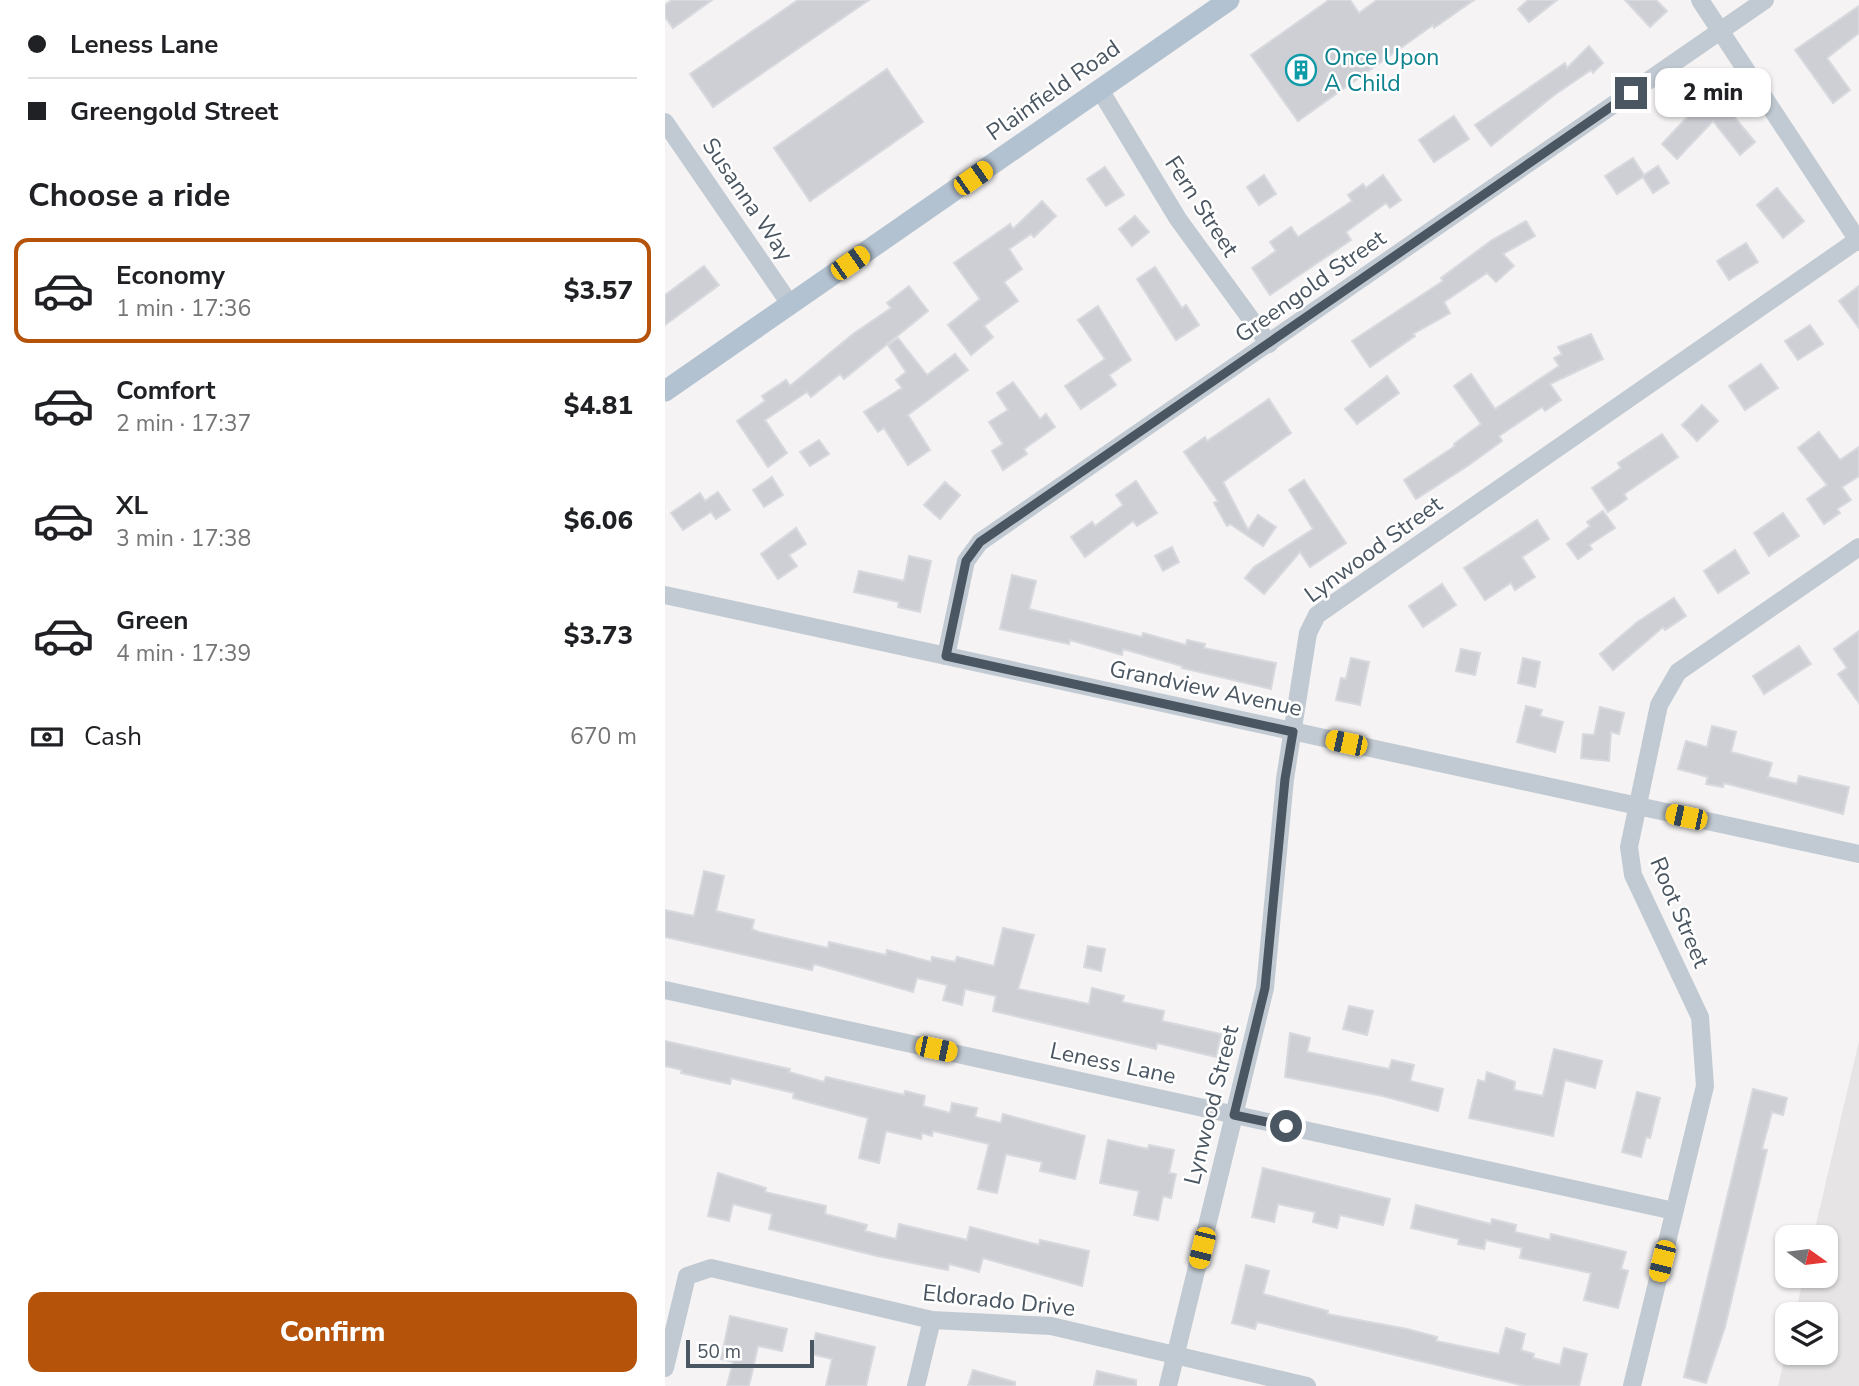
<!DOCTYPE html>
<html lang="en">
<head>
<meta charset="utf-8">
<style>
	body { margin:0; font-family:"Nunito Sans",sans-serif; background:#f2f2f2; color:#202124; height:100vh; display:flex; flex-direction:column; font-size:26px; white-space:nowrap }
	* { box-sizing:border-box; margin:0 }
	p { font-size:23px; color:#757577 }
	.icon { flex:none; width:38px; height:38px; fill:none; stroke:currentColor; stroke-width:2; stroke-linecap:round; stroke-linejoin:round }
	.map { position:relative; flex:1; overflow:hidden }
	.drawer { display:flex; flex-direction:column; background:#fff; width:665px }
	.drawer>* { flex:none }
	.top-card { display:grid; align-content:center; height:154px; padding:0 28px; background:#fff }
	.needle { width:46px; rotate:104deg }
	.buttons { position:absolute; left:1110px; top:1225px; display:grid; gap:14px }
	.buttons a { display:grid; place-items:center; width:63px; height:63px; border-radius:14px; background:#fff; box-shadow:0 2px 5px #0004; font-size:35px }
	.scale { position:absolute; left:21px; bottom:18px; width:128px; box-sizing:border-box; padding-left:7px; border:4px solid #4a5661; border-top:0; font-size:19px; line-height:24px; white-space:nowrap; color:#4a5661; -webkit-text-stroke:5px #fff; paint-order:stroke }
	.end { position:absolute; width:32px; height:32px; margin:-16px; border:9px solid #4a5661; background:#fff; box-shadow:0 0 0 4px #fff }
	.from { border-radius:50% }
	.bubble { position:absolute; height:49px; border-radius:14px; background:#fff; box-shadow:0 2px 5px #0004; font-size:23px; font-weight:800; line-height:49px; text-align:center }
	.car { position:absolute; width:21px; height:42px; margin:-21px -10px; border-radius:9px; box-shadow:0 0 5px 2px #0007; background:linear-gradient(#f5c518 24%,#345 0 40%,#f5c518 0 76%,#345 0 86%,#f5c518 0) }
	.top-card b { display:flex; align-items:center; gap:24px; height:66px; font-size:26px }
	.top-card b+b { border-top:2px solid #e0e0e0 }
	.top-card i { width:18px; height:18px; background:#202124 }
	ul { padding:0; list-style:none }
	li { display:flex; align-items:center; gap:21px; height:105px; margin:0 14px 10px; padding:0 14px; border:4px solid transparent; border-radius:14px }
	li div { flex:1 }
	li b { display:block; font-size:26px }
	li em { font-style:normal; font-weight:800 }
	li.current { border-color:#b45309 }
	li>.icon { width:63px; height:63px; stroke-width:1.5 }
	h2 { padding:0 28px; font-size:32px; line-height:84px }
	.pay { display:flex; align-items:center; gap:18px; height:77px; padding:0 28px; font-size:26px }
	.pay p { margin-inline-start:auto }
	.primary-button { display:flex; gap:14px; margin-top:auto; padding:14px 28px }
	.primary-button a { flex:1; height:80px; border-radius:14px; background:#b45309; color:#fff; font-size:28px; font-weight:800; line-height:80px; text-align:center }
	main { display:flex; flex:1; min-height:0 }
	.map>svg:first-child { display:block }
	.education { fill:#e6e4e5 }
	.building { fill:#cdcfd5; stroke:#d7d9de; stroke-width:2 }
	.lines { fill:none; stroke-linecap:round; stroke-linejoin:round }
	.minor { stroke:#c1cad2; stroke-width:18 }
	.major { stroke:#b3c2d1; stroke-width:21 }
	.route { stroke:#4a5661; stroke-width:9 }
	.labels { text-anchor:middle; stroke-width:5; stroke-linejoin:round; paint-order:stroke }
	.culture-label { font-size:23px; fill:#0d838f; stroke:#fff; text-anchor:start }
	.street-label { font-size:23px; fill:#4a5661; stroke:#fff }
</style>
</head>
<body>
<main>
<section class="drawer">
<div class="top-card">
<b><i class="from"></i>Leness Lane</b>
<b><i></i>Greengold Street</b>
</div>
<h2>Choose a ride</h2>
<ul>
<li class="current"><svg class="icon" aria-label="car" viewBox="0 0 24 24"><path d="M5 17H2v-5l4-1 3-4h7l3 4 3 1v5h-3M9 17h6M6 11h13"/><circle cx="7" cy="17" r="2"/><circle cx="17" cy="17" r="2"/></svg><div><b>Economy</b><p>1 min · 17:36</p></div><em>$3.57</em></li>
<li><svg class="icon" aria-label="car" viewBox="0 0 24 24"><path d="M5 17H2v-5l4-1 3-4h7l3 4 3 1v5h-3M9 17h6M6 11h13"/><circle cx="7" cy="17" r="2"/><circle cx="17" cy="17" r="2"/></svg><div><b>Comfort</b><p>2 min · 17:37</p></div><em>$4.81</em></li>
<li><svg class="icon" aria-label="car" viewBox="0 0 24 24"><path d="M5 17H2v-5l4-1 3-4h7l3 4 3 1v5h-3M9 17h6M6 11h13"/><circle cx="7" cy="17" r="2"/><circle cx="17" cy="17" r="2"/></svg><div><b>XL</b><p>3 min · 17:38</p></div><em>$6.06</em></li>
<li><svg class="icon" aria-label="car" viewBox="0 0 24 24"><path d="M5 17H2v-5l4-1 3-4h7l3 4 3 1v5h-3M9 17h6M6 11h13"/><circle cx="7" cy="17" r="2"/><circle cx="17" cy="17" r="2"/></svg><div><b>Green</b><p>4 min · 17:39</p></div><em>$3.73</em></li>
</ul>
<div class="pay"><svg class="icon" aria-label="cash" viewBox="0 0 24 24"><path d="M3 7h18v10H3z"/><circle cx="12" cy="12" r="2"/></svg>Cash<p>670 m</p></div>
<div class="primary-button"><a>Confirm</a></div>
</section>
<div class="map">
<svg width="1194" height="1386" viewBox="0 0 1194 1386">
	<rect width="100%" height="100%" fill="#f5f3f3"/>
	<path class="education" d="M1194,1041V1386H1113L1122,1348V1353H1160V1314H1130L1139,1276H1160V1237H1148Z"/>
	<g class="building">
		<path d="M7,0H47L8,28L0,17V5Z"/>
		<path d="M133,0H204L48,107L25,74Z"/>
		<path d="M664,0H685L694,13L712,0H809L769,28L768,25L633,121L586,55Z"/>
		<path d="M863,0H892L864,22L853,9Z"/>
		<path d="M960,0H991L1002,11L985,27Z"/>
		<path d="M1194,6V33L1162,58L1185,90L1168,103L1130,50Z"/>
		<path d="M924,46L938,63L928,73L926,70L888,96L826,146L810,125L900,63L902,68Z"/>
		<path d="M222,69L258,122L145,201L109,148Z"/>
		<path d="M1068,86L1074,93L1061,107L1090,142L1075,155L1048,121L1012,159L997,144L1028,111L1033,116Z"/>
		<path d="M789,116L804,139L769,162L754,140Z"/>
		<path d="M968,158L979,175L993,166L1004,183L988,193L978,177L952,194L940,176Z"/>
		<path d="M440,167L459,195L441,206L422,179Z"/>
		<path d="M599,175L611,194L594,205L582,187Z"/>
		<path d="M718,175L736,200L725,208L721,203L681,232L686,240L605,295L587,268L611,251L605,242L626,227L633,237L687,201L683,195L698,184L701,188Z"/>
		<path d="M1112,188L1139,221L1118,238L1092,205Z"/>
		<path d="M377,201L391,216L369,237L366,234L344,249L357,269L339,282L353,301L319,326L328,337L306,355L283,325L315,299L289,263L345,224L348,229Z"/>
		<path d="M470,216L484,232L467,246L454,229Z"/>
		<path d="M861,221L870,236L838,254L849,266L831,282L822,273L779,302L785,313L748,334L750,336L705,367L687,341L778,281L776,278L827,240Z"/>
		<path d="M1081,243L1093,262L1064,280L1052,261Z"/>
		<path d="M39,266L54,285L0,325V295Z"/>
		<path d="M490,267L517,308L521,305L534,325L511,340L472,279Z"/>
		<path d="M244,286L263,311L179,379L175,374L146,397L142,392L100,420L122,453L103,467L72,421L100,401L97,396L121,380L125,386L188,334L226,308L222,303Z"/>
		<path d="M1194,286V328L1174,301Z"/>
		<path d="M433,306L466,360L444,375L451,385L416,409L400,386L440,359L413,320Z"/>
		<path d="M1145,325L1158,344L1133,360L1120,341Z"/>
		<path d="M926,334L938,359L885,384L896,400L880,411L877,407L834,436L837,441L804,465L751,499L739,480L790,446L789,444L816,424L789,386L806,374L830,409L894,366L889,358L897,354L893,347Z"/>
		<path d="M233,338L262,375L290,354L303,370L243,415L265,450L243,465L219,428L213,432L199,412L237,388L231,380L241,372L223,345Z"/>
		<path d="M1096,364L1113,388L1080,410L1064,386Z"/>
		<path d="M722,376L734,393L692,424L680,409Z"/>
		<path d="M348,382L375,419L381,414L390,427L359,449L362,454L338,470L327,451L338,444L324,422L343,410L332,393Z"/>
		<path d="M604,399L626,433L558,482L583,530L593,515L611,527L598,546L565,524L562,526L549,503L553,501L519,452L540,437L542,441Z"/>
		<path d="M1037,405L1053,421L1032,441L1017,425Z"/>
		<path d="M1154,432L1175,460L1194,447V476L1177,487L1186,500L1172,509L1175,513L1159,524L1142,499L1162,485L1133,448Z"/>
		<path d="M997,434L1013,457L959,494L962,499L943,512L927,488L956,468L953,463Z"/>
		<path d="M154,440L164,454L145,466L135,452Z"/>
		<path d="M107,477L118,495L99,507L88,490Z"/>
		<path d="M639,480L681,543L645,567L635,552L599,594L580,578L589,567L648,529L624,490Z"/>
		<path d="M471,481L492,513L472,526L468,521L420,557L406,537L427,522L430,526L458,505L451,495Z"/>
		<path d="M280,482L295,495L275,519L259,505Z"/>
		<path d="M53,492L65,510L51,519L46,512L18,530L6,513L35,493L40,501Z"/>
		<path d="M938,511L950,528L924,545L927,549L913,559L902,544L925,526L922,522Z"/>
		<path d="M1118,513L1134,536L1104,556L1089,533Z"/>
		<path d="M872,520L884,539L857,557L870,577L850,590L846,583L820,600L799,568Z"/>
		<path d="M131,528L141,544L124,555L132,566L113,579L96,554Z"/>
		<path d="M507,547L514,562L498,571L490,556Z"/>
		<path d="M1070,550L1084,573L1053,593L1039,571Z"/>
		<path d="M244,556L266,561L255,612L233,607L234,602L189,592L194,571L239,581Z"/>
		<path d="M347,575L371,581L364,609L477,637L478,633L521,645L522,640L540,644L539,648L611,663L606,689L517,668V666L458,649L457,655L405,640L404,644L335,629Z"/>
		<path d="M777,584L791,605L758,627L744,606Z"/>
		<path d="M1009,598L1021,616L1000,630L998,627L948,670L935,654L971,623Z"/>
		<path d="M1194,631V703L1173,674L1182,668L1169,649Z"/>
		<path d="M1134,646L1146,664L1099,694L1088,676Z"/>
		<path d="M796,649L815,653L810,675L791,671Z"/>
		<path d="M686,658L704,662L695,705L671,700L676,678L681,679Z"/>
		<path d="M858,658L875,662L870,687L853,683Z"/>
		<path d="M861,706L877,710L875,716L898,722L890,752L852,742Z"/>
		<path d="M935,707L959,713L954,734L946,732L944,761L916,758L918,734L929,735Z"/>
		<path d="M1047,726L1071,732L1066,752L1107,763L1103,777L1132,784L1134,776L1184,787L1178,814L1059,783L1058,787L1041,784L1043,777L1013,769L1021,741L1042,747Z"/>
		<path d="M39,871L59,876L51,911L89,920L87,929L94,932L163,948L164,942L221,955L222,950L266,962L267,957L290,962L292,957L329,966L338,928L369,935L353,989L424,1004L427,988L459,996L457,1002L499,1011L497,1021L556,1034L551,1057L492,1043L491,1049L328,1011L331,996L300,989L297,1005L278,1000L282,985L252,978L248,992L149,964L147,970L0,937V910L29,916Z"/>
		<path d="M423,946L440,949L436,971L419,967Z"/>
		<path d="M684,1006L708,1011L702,1035L678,1029Z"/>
		<path d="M625,1033L645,1038L642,1052L724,1069L727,1060L749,1065L745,1081L778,1089L773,1111L718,1096L620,1077Z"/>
		<path d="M0,1041L125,1069L124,1072L159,1082L161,1077L239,1095L240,1091L260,1096L258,1106L285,1113L287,1103L312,1108L310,1117L336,1123L338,1114L420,1136L410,1179L375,1171L377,1162L341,1154L332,1193L313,1189L324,1144L268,1131L267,1136L257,1133L256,1139L221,1131L214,1163L194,1158L203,1118L128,1098L129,1093L66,1078L65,1084L16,1073L17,1070L0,1066Z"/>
		<path d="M889,1049L937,1061L930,1088L900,1080L888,1136L804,1118L813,1080L820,1082L822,1072L850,1082L849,1090L878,1096Z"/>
		<path d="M1088,1089L1122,1098L1118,1115L1107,1112L1097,1149L1102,1150L1060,1327L1041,1383L1019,1377Z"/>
		<path d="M972,1092L995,1098L985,1138L981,1137L976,1157L957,1152Z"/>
		<path d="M443,1140L483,1149L484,1145L509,1150L504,1173L511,1174L506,1198L498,1196L493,1220L469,1215L474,1191L435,1183Z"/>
		<path d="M598,1168L725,1199L718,1225L675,1215L672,1228L648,1222L650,1212L613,1204L609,1222L587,1217Z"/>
		<path d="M53,1173L101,1188L100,1192L161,1206L160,1214L202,1225L200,1231L231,1239L234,1224L302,1240L305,1227L374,1245L375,1240L424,1251L417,1286L318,1258L314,1272L284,1264L283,1270L212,1256L104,1229L107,1214L68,1204L64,1221L43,1216Z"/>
		<path d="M751,1205L826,1224L827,1219L851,1225L850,1232L885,1240L886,1234L961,1252L956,1269L963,1271L953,1308L919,1300L926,1273L855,1258L857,1248L821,1240L819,1249L793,1244L794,1239L746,1228Z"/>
		<path d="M581,1265L604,1271L598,1294L663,1311L662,1314L742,1329L772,1337L771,1341L834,1354L841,1328L860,1334L856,1350L869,1354L868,1358L895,1365L899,1348L922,1354L914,1386H860L592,1322L590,1329L567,1323Z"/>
		<path d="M65,1316L122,1329L117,1351L93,1346L84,1386H62L68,1362L56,1359Z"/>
		<path d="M151,1333L210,1347L201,1386H161L167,1359L146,1354Z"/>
		<path d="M308,1370L350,1382V1386H303Z"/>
		<path d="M432,1371L471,1380V1386H429Z"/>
	</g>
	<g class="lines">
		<g class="minor">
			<path d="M1035,0L1194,242"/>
			<path d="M435,90L513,219L604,344"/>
			<path d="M0,122L125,304"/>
			<path d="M0,595L1194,854"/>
			<path d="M281,656L301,561L315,542L1100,0"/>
			<path d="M0,990L1009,1211"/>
			<path d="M0,1368L22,1276L46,1268L267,1320L386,1326L642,1386"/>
			<path d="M251,1386L267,1320"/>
			<path d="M503,1386L600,988L620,779L643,633L652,615L1194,239"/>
			<path d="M967,1386L1040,1086L1035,1017L968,875L964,847L994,705L1013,672L1194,547"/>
		</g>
		<path class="major" d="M0,391L564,0"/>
	</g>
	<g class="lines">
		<path class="route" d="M621,1126L569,1115L600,988L620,779L628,732L281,656L301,561L315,542L966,93"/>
	</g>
	<defs>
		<g id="building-ring" transform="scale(1.575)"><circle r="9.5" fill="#fff" stroke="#0f9aa8" stroke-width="1.5"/><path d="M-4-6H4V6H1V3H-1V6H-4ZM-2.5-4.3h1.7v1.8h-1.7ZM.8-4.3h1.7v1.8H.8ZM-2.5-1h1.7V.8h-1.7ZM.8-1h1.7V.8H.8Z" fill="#0f9aa8"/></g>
	</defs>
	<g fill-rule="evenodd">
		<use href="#building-ring" x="636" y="70"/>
	</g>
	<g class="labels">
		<g class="culture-label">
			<text x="659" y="65">Once Upon<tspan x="659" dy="26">A Child</tspan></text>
		</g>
		<g class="street-label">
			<text transform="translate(388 90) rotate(-35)" y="8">Plainfield Road</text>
			<text transform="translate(83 199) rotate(56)" y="8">Susanna Way</text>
			<text transform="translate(537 206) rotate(57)" y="8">Fern Street</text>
			<text transform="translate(645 286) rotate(-35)" y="8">Greengold Street</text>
			<text transform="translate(708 549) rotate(-36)" y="8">Lynwood Street</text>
			<text transform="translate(541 688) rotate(12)" y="8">Grandview Avenue</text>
			<text transform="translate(1015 912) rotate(67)" y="8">Root Street</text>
			<text transform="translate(448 1063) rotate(12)" y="8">Leness Lane</text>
			<text transform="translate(546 1105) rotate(-76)" y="8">Lynwood Street</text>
			<text transform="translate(334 1300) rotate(6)" y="8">Eldorado Drive</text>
		</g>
	</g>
</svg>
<div class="buttons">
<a><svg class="needle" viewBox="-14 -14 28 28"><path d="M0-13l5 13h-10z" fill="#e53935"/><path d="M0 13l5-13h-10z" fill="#757577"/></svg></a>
<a><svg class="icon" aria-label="layers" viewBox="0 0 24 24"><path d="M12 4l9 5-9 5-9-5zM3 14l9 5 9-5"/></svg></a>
</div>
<div class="scale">50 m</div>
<i class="end from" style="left:621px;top:1126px"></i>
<i class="end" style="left:966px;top:93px"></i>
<div class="bubble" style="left:990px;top:68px;width:116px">2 min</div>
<i class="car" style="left:308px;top:178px;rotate:55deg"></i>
<i class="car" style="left:185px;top:263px;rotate:55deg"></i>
<i class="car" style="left:681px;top:743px;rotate:282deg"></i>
<i class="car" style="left:1021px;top:817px;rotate:282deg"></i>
<i class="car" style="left:271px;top:1049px;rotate:102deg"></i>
<i class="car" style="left:537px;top:1248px;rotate:194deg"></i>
<i class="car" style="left:997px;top:1261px;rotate:194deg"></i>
</div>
</main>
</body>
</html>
